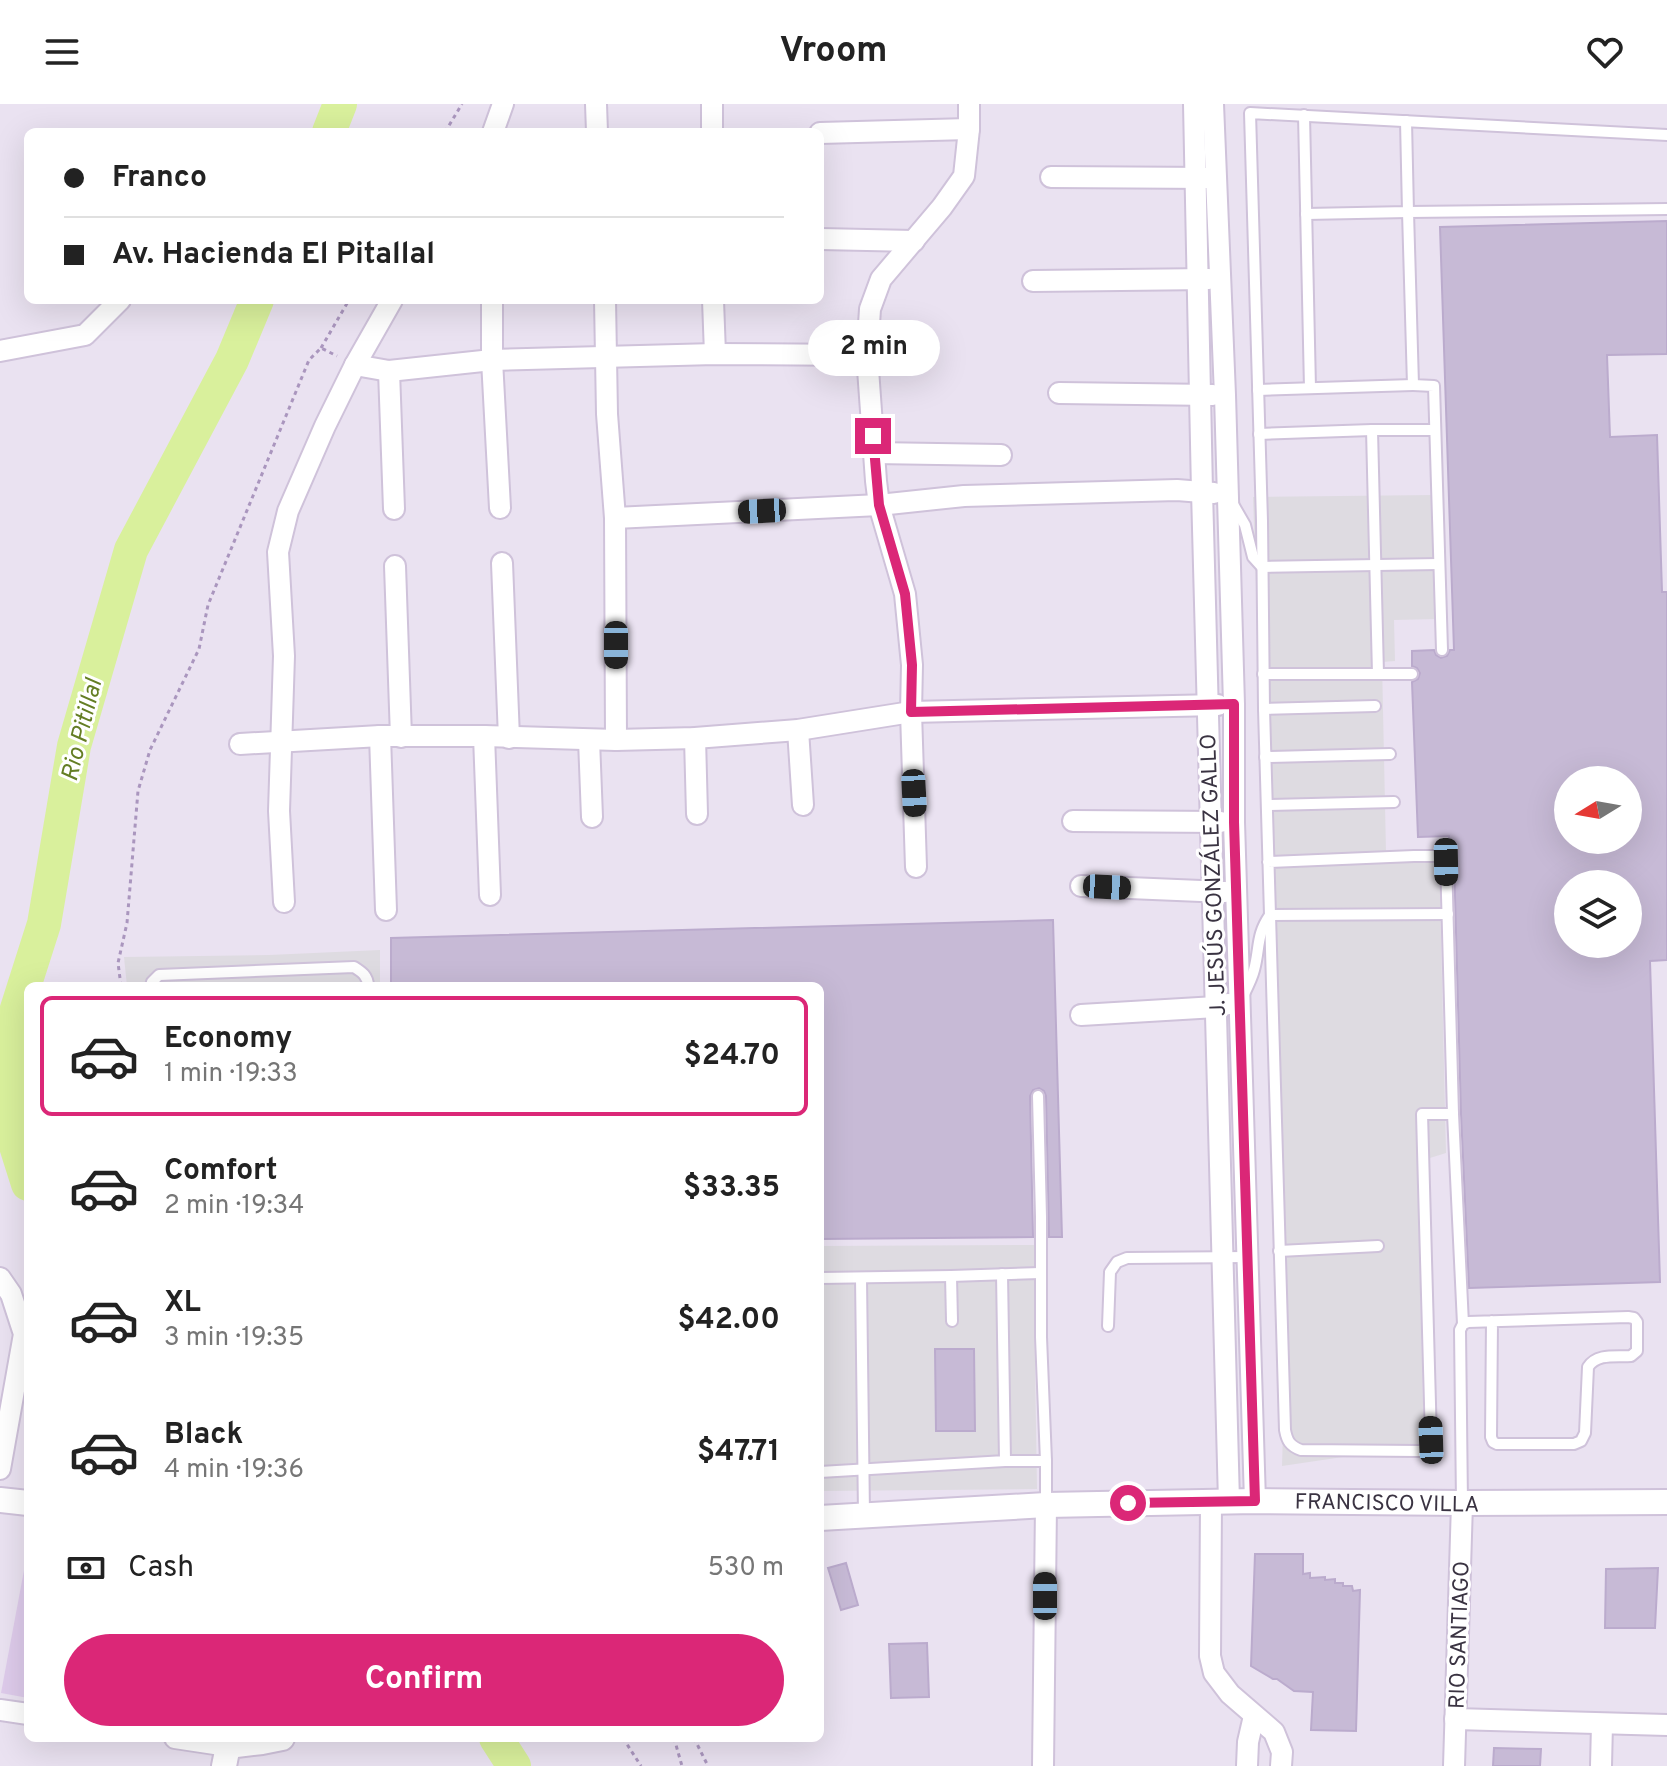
<!DOCTYPE html>
<html lang="en">
<head>
<meta charset="utf-8">
<style>
	body { margin:0; font-family:Overpass,sans-serif; background:#f2f2f2; color:#222; height:100vh; display:flex; flex-direction:column; font-size:30px; white-space:nowrap }
	* { box-sizing:border-box; margin:0 }
	p { font-size:26px; color:#767676 }
	.icon { flex:none; width:44px; height:44px; fill:none; stroke:currentColor; stroke-width:2; stroke-linecap:round; stroke-linejoin:round }
	.map { position:relative; flex:1; overflow:hidden }
	.panel { position:absolute; left:24px; top:878px; width:800px; height:760px; display:flex; flex-direction:column; background:#fff; border-radius:12px; box-shadow:0 8px 32px #0002 }
	.panel>* { flex:none }
	.hud { position:absolute; left:24px; top:24px; width:800px; height:176px; border-radius:12px; box-shadow:0 8px 32px #0002; display:grid; align-content:center; height:176px; padding:0 40px; background:#fff }
	.needle { width:52px; rotate:259deg }
	.tools { position:absolute; left:1554px; top:662px; display:grid; gap:16px }
	.tools a { display:grid; place-items:center; width:88px; height:88px; border-radius:50%; background:#fff; box-shadow:0 8px 32px #0002; font-size:40px }
	.end { position:absolute; width:36px; height:36px; margin:-18px; border:10px solid #db2777; background:#fff; box-shadow:0 0 0 4px #fff }
	.from { border-radius:50% }
	.bubble { position:absolute; height:56px; border-radius:28px; background:#fff; box-shadow:0 8px 32px #0002; font-size:26px; font-weight:700; line-height:56px; text-align:center }
	.car { position:absolute; width:24px; height:48px; margin:-24px -12px; border-radius:10px; box-shadow:0 0 6px 2px #0007; background:linear-gradient(#222 24%,#8ab4d8 0 40%,#222 0 76%,#8ab4d8 0 86%,#222 0) }
	.hud b { display:flex; align-items:center; gap:28px; height:76px; font-size:30px }
	.hud b+b { border-top:2px solid #e0e0e0 }
	.hud i { width:20px; height:20px; background:#222 }
	ul { padding:14px 0 0; list-style:none }
	li { display:flex; align-items:center; gap:24px; height:120px; margin:0 16px 12px; padding:0 24px; border:4px solid transparent; border-radius:12px }
	li div { flex:1 }
	li b { display:block; font-size:30px }
	li em { font-style:normal; font-weight:700 }
	li.active { border-color:#db2777 }
	li>.icon { width:72px; height:72px; stroke-width:1.5 }
	.pay { display:flex; align-items:center; gap:20px; height:88px; padding:0 40px; font-size:30px }
	.pay p { margin-inline-start:auto }
	.action { display:flex; gap:16px; margin-top:auto; padding:16px 40px }
	.action a { flex:1; height:92px; border-radius:48px; background:#db2777; color:#fff; font-size:32px; font-weight:700; line-height:92px; text-align:center }
	header { display:flex; justify-content:space-between; align-items:center; height:104px; padding:0 40px; background:#fff; font-size:36px; font-weight:700 }
	.map>svg:first-child { display:block }
	.education { fill:#decbeb }
	.parking { fill:#dedbe1 }
	.lines { fill:none; stroke-linecap:round; stroke-linejoin:round }
	.river { stroke:#d9f09c; stroke-width:34 }
	.building { fill:#c7bad6; stroke:#bbabcd; stroke-width:2; fill-rule:evenodd }
	.service-casing { stroke:#cfc2da; stroke-width:14 }
	.minor-casing { stroke:#cfc2da; stroke-width:24 }
	.tertiary-casing { stroke:#cfc2da; stroke-width:28 }
	.path { stroke:#aa96be; stroke-width:3; stroke-dasharray:4 4; stroke-linecap:butt }
	.service { stroke:#fff; stroke-width:10 }
	.minor { stroke:#fff; stroke-width:20 }
	.tertiary { stroke:#fff; stroke-width:24 }
	.route { stroke:#db2777; stroke-width:10 }
	.labels { text-anchor:middle; stroke-width:6; stroke-linejoin:round; paint-order:stroke }
	.street-label { font-size:22px; fill:#3a3342; stroke:#fff }
	.water-label { font-size:24px; font-style:italic; fill:#647e24; stroke:#fff }
</style>
</head>
<body>
<header><svg class="icon" aria-label="menu" viewBox="0 0 24 24"><path d="M4 6h16M4 12h16M4 18h16"/></svg>Vroom<svg class="icon" aria-label="heart" viewBox="0 0 24 24"><path d="M12 20l-8-8c-3-5 5-10 8-4 3-6 11-1 8 4z"/></svg></header>
<div class="map">
<svg width="1667" height="1662" viewBox="0 0 1667 1662">
	<rect width="100%" height="100%" fill="#eae2f1"/>
	<path class="education" d="M28,1445V1594L1,1589Z"/>
	<g class="parking">
		<path d="M1434,391L1437,515L1394,516L1395,557L1382,558L1386,748L1439,747L1446,1049L1417,1058L1424,1341L1282,1362L1284,1297L1253,393Z"/>
		<path d="M380,846V882H127L124,853L269,851Z"/>
		<path d="M1035,1141L1034,1198L1037,1385L820,1387V1142Z"/>
	</g>
	<g class="lines">
		<g class="river">
			<path d="M329,28L340,0"/>
			<path d="M28,1080L11,1026L7,936L44,820L74,642L131,446L232,256L257,196"/>
			<path d="M496,1634L514,1662"/>
		</g>
	</g>
	<g class="building">
		<path d="M1667,117V250L1607,251L1610,333L1657,331L1662,488H1667V856L1650,857L1660,1178L1469,1184L1461,1010L1454,755L1450,748L1449,732L1418,733L1412,578L1418,575L1420,569L1417,564L1412,562V547L1434,546L1436,551L1441,554L1447,552L1450,546H1454L1440,123ZM1568,676H1628V736H1568ZM1568,780H1628V840H1568Z"/>
		<path d="M1053,816L1062,1133H1049L1046,992L1044,987L1039,984L1033,986L1030,992L1033,1133L820,1135V882H391V834Z"/>
		<path d="M935,1245H974L975,1327H936Z"/>
		<path d="M1255,1450H1303V1470L1310,1469V1474L1325,1473V1476L1335,1475V1479H1343V1482H1352L1353,1487L1360,1486L1356,1627L1311,1626L1313,1588L1294,1587L1277,1575H1273L1251,1562Z"/>
		<path d="M846,1459L858,1501L841,1506L828,1464Z"/>
		<path d="M1658,1464L1655,1524H1605L1606,1465Z"/>
		<path d="M927,1539L929,1593L891,1594L889,1540Z"/>
		<path d="M1494,1644L1541,1645L1540,1662H1493Z"/>
	</g>
	<g class="lines">
		<g class="service-casing">
			<g id="service">
				<path d="M1304,11L1310,284"/>
				<path d="M1306,110L1408,108L1406,17"/>
				<path d="M1258,286L1413,281"/>
				<path d="M1372,326L1378,570"/>
				<path d="M1259,330L1372,326H1435"/>
				<path d="M1230,395L1245,421L1253,453L1262,463L1439,460"/>
				<path d="M1442,546L1434,282L1413,281L1408,108L1667,105"/>
				<path d="M1263,570H1412"/>
				<path d="M1264,605L1375,602"/>
				<path d="M1265,653L1390,650"/>
				<path d="M1267,701L1394,698"/>
				<path d="M1268,758L1414,752H1441L1446,755L1453,1010H1422L1431,1336L1425,1345L1420,1347L1301,1346C1290,1342 1287,1337 1285,1326L1264,605L1262,417L1250,9L1667,31"/>
				<path d="M151,882L152,878L159,871L354,863C362,868 368,872 368,882"/>
				<path d="M1244,890C1248,882 1252,874 1254,866C1260,844 1256,831 1270,811L1448,810"/>
				<path d="M1038,992L1041,1113V1233L1046,1357V1401"/>
				<path d="M1453,1010L1463,1220"/>
				<path d="M1279,1147L1378,1142"/>
				<path d="M951,1172L952,1217"/>
				<path d="M820,1174L951,1172L1040,1169"/>
				<path d="M861,1174L864,1411"/>
				<path d="M1108,1222L1110,1168L1117,1158L1127,1154L1248,1153"/>
				<path d="M1005,1357H1046"/>
				<path d="M820,1368L1005,1357L1002,1170"/>
				<path d="M1462,1399L1460,1226L1463,1220L1468,1218L1628,1213L1634,1214L1637,1218V1247L1631,1252C1616,1253 1597,1249 1588,1263L1585,1329L1581,1337L1574,1340H1497L1493,1338L1491,1333L1492,1217"/>
			</g>
		</g>
		<g class="minor-casing">
			<g id="minor">
				<path d="M596,0L597,28"/>
				<path d="M712,0V28"/>
				<path d="M1194,0L1202,387L1229,1398"/>
				<path d="M1213,0L1225,291L1234,600V718L1255,1397"/>
				<path d="M493,28L503,0"/>
				<path d="M820,29L969,25"/>
				<path d="M1051,73L1211,74"/>
				<path d="M820,135L914,137"/>
				<path d="M1033,177L1209,175"/>
				<path d="M492,196V256L500,404"/>
				<path d="M605,196L607,310L615,414L616,636"/>
				<path d="M713,196L715,250"/>
				<path d="M0,247L85,231L120,196"/>
				<path d="M355,261L389,267L492,256L715,250L867,251"/>
				<path d="M389,267L394,405"/>
				<path d="M1059,289L1213,291"/>
				<path d="M874,349L1001,351"/>
				<path d="M615,414L879,401L964,392L1177,386L1214,389"/>
				<path d="M502,459L509,634"/>
				<path d="M395,462L401,633"/>
				<path d="M798,626L803,701"/>
				<path d="M380,632L386,806"/>
				<path d="M484,632L490,791"/>
				<path d="M695,634L697,710"/>
				<path d="M589,636L592,713"/>
				<path d="M240,640L380,632H484L616,636L695,634L798,626L911,608L1218,601"/>
				<path d="M1073,717L1221,718"/>
				<path d="M916,763L911,608L912,561L905,490L879,401L876,377L867,251L870,205L881,175L942,103L964,72L969,25V0"/>
				<path d="M1081,782L1225,788"/>
				<path d="M284,798L279,707L284,552L278,448L288,407L325,322L355,261L392,196"/>
				<path d="M1081,911L1216,903L1228,900"/>
				<path d="M0,1174L11,1190L24,1230L0,1365"/>
				<path d="M1211,1398L1210,1552L1214,1569L1230,1590L1274,1628L1282,1648L1281,1662"/>
				<path d="M0,1606L28,1610"/>
				<path d="M1455,1615L1667,1621"/>
				<path d="M175,1634L228,1642"/>
				<path d="M1043,1662L1046,1401"/>
				<path d="M1247,1662L1248,1638L1254,1612"/>
				<path d="M1454,1662L1462,1399"/>
				<path d="M1601,1662L1602,1620"/>
			</g>
		</g>
		<g class="tertiary-casing">
			<g id="tertiary">
				<path d="M0,1396L28,1399"/>
				<path d="M820,1414L1046,1401L1255,1397L1462,1399L1667,1398"/>
				<path d="M224,1662L228,1642L262,1638L282,1634"/>
			</g>
		</g>
		<g class="path">
			<path d="M445,28L462,0"/>
			<path d="M321,244L349,196"/>
			<path d="M121,882L118,859L127,819L138,687L150,646L199,545L208,501L309,256L321,244L337,252"/>
			<path d="M623,1634L641,1662"/>
			<path d="M674,1634L682,1662"/>
			<path d="M694,1634L708,1662"/>
		</g>
		<use href="#service" class="service"/>
		<use href="#minor" class="minor"/>
		<use href="#tertiary" class="tertiary"/>
	</g>
	<g class="lines">
		<path class="route" d="M873,332L879,401L905,490L912,561L911,608L1234,600V718L1255,1397L1128,1399"/>
	</g>
	<g class="labels">
		<g class="street-label">
			<text transform="translate(1212 771) rotate(-92)" y="8">J. JESÚS GONZÁLEZ GALLO</text>
			<text transform="translate(1387 1398) rotate(1)" y="8">FRANCISCO VILLA</text>
			<text transform="translate(1458 1531) rotate(-88)" y="8">RIO SANTIAGO</text>
		</g>
		<g class="water-label">
			<text transform="translate(81 626) rotate(-76)" y="8">Rio Pitillal</text>
		</g>
	</g>
</svg>
<div class="tools">
<a><svg class="needle" viewBox="-14 -14 28 28"><path d="M0-13l5 13h-10z" fill="#e53935"/><path d="M0 13l5-13h-10z" fill="#767676"/></svg></a>
<a><svg class="icon" aria-label="layers" viewBox="0 0 24 24"><path d="M12 4l9 5-9 5-9-5zM3 14l9 5 9-5"/></svg></a>
</div>
<i class="end from" style="left:1128px;top:1399px"></i>
<i class="end" style="left:873px;top:332px"></i>
<div class="bubble" style="left:808px;top:216px;width:132px">2 min</div>
<i class="car" style="left:762px;top:407px;rotate:267deg"></i>
<i class="car" style="left:616px;top:541px;rotate:180deg"></i>
<i class="car" style="left:914px;top:689px;rotate:177deg"></i>
<i class="car" style="left:1446px;top:758px;rotate:179deg"></i>
<i class="car" style="left:1107px;top:783px;rotate:93deg"></i>
<i class="car" style="left:1431px;top:1336px;rotate:358deg"></i>
<i class="car" style="left:1045px;top:1492px;rotate:0deg"></i>
<div class="hud">
<b><i class="from"></i>Franco</b>
<b><i></i>Av. Hacienda El Pitallal</b>
</div>
<section class="panel">
<ul>
<li class="active"><svg class="icon" aria-label="car" viewBox="0 0 24 24"><path d="M5 17H2v-5l4-1 3-4h7l3 4 3 1v5h-3M9 17h6M6 11h13"/><circle cx="7" cy="17" r="2"/><circle cx="17" cy="17" r="2"/></svg><div><b>Economy</b><p>1 min · 19:33</p></div><em>$24.70</em></li>
<li><svg class="icon" aria-label="car" viewBox="0 0 24 24"><path d="M5 17H2v-5l4-1 3-4h7l3 4 3 1v5h-3M9 17h6M6 11h13"/><circle cx="7" cy="17" r="2"/><circle cx="17" cy="17" r="2"/></svg><div><b>Comfort</b><p>2 min · 19:34</p></div><em>$33.35</em></li>
<li><svg class="icon" aria-label="car" viewBox="0 0 24 24"><path d="M5 17H2v-5l4-1 3-4h7l3 4 3 1v5h-3M9 17h6M6 11h13"/><circle cx="7" cy="17" r="2"/><circle cx="17" cy="17" r="2"/></svg><div><b>XL</b><p>3 min · 19:35</p></div><em>$42.00</em></li>
<li><svg class="icon" aria-label="car" viewBox="0 0 24 24"><path d="M5 17H2v-5l4-1 3-4h7l3 4 3 1v5h-3M9 17h6M6 11h13"/><circle cx="7" cy="17" r="2"/><circle cx="17" cy="17" r="2"/></svg><div><b>Black</b><p>4 min · 19:36</p></div><em>$47.71</em></li>
</ul>
<div class="pay"><svg class="icon" aria-label="cash" viewBox="0 0 24 24"><path d="M3 7h18v10H3z"/><circle cx="12" cy="12" r="2"/></svg>Cash<p>530 m</p></div>
<div class="action"><a>Confirm</a></div>
</section>
</div>
</body>
</html>
